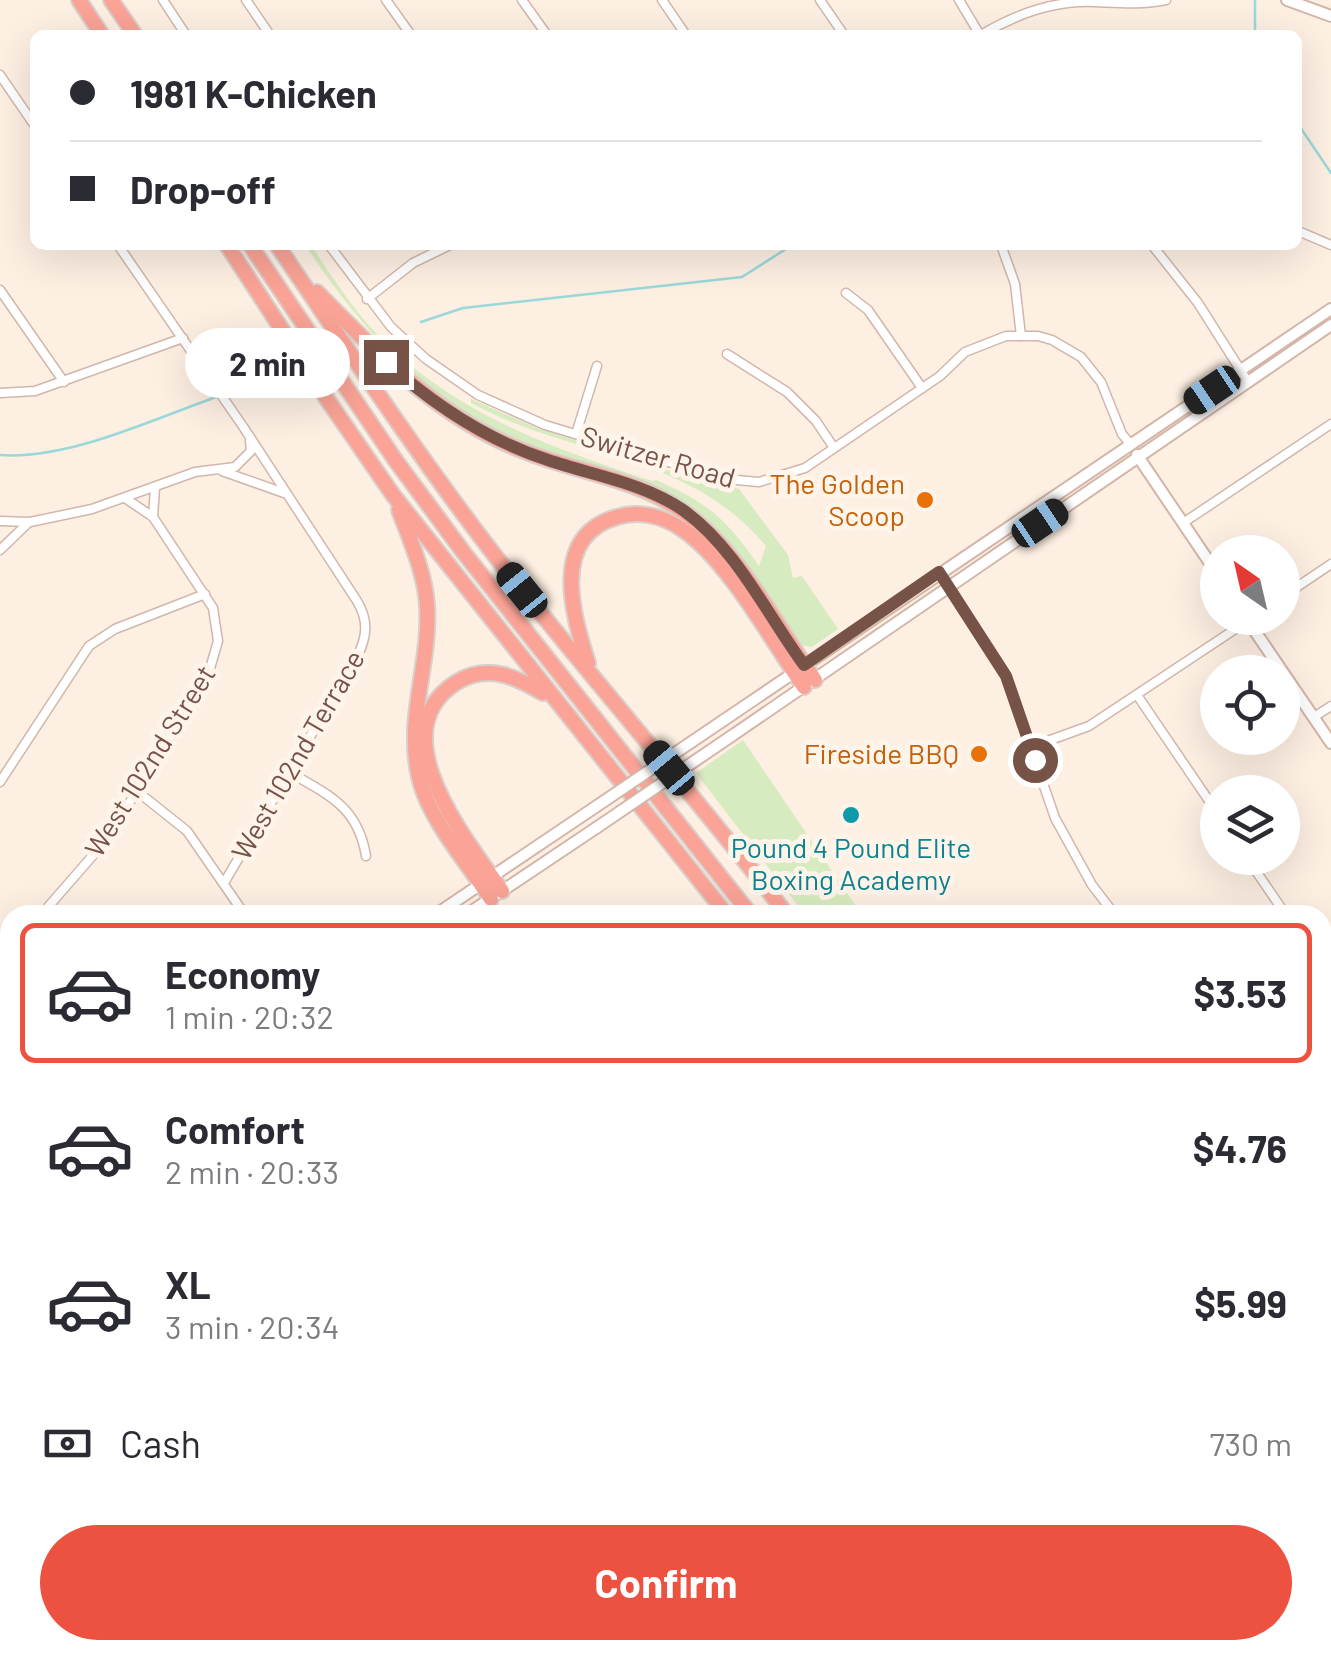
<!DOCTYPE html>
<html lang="en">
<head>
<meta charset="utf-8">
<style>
	body { margin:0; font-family:Barlow,sans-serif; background:#f7f7f7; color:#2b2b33; height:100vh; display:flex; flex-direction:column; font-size:38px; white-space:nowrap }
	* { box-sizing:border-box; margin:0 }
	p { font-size:32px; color:#7c7c81 }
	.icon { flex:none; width:55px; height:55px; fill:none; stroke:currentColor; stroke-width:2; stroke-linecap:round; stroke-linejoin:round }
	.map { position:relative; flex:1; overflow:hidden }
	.panel { position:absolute; left:0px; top:905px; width:1332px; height:755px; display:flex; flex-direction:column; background:#fff; border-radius:30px 30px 0 0; box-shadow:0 10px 40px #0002 }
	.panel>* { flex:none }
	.hud { position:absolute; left:30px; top:30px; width:1272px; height:220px; border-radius:15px; box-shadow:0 10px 40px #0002; display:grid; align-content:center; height:220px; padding:0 40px; background:#fff }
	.needle { width:65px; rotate:326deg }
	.buttons { position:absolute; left:1200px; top:535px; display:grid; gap:20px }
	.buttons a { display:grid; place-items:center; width:100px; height:100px; border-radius:50%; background:#fff; box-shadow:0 10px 40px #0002; font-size:50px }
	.end { position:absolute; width:45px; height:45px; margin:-22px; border:12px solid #765247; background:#fff; box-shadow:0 0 0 5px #fff }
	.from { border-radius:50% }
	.bubble { position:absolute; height:70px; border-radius:35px; background:#fff; box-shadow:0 10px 40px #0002; font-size:32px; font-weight:700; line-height:70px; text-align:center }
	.car { position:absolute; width:30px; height:60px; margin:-30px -15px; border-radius:12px; box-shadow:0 0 8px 2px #0007; background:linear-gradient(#222 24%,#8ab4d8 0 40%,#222 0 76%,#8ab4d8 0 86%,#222 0) }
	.hud b { display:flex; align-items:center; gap:35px; height:95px; font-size:38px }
	.hud b+b { border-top:2px solid #e1e1e2 }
	.hud i { width:25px; height:25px; background:#2b2b33 }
	ul { padding:18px 0 0; list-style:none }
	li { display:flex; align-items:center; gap:30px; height:140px; margin:0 20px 15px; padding:0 20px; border:5px solid transparent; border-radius:15px }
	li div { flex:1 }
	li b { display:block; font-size:38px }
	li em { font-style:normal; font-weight:700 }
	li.selected { border-color:#ed5241 }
	li>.icon { width:90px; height:90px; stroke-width:1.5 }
	.pay { display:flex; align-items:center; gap:25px; height:110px; padding:0 40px; font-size:38px }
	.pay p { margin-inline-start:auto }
	.action { display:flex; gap:20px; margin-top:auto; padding:20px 40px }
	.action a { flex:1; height:115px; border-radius:60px; background:#ed5241; color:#fff; font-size:40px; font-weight:700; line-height:115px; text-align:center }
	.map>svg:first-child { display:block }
	.green { fill:#d7ebc0 }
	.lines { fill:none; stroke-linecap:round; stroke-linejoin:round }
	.stream { stroke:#9bd8da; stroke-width:2.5 }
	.street-casing { stroke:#d1b7ab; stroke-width:11 }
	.secondary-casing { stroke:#d4b6a8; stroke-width:14 }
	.highway-casing { stroke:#d9cfcb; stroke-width:18 }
	.street { stroke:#fff; stroke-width:8 }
	.secondary { stroke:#fff; stroke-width:10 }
	.highway { stroke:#faa396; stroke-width:14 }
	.secondary-bridge-casing { stroke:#d4b6a8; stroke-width:14; stroke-linecap:butt }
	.secondary-bridge { stroke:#fff; stroke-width:10 }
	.route { stroke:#765247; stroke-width:12 }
	.food-dot { fill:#e8710a; stroke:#fff4e9; stroke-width:4 }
	.culture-dot { fill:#0f9aa8; stroke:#fff4e9; stroke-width:4 }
	.labels { text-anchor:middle; stroke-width:10; stroke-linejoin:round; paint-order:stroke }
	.street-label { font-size:28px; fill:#765247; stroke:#fff4e9 }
	.food-label { font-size:28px; fill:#c56008; stroke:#fff4e9; text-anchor:end }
	.culture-label { font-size:28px; fill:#0d838f; stroke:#fff4e9 }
</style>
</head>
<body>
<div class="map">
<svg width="1331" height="1660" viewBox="0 0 1331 1660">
	<rect width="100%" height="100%" fill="#fdefe2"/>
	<g class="green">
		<path d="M305,245H311C328,271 345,297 365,321C445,411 542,444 652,481L656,480C709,503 727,520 759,566L766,546C686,451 574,459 471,403V399L537,428L673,472L739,489L788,555L793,578L802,576L838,629L812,647L800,645C759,603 742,542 692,508C648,478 592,468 542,451C436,414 366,336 305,245Z"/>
		<path d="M743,740L862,915H805L696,773Z"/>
		<path d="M1322,1324H1331V1390L1322,1396Z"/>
		<path d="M1322,1514H1331V1629L1323,1627Z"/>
		<path d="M898,1650H971L956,1660H891Z"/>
		<path d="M1097,1650H1166L1170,1660H1083Z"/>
		<path d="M1183,1650H1244L1249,1660H1187Z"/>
	</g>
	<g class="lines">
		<g class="stream">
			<path d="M1255,35V0"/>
			<path d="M1298,124L1331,173"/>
			<path d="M421,322L463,308L742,277L792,245"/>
			<path d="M226,393L283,372"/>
			<path d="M0,455C69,460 153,419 219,396"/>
		</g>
		<g class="street-casing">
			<g id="street">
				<path d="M163,0L186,35"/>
				<path d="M246,0L270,35"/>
				<path d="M386,0L411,35"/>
				<path d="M522,0L547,35"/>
				<path d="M662,0L686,35"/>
				<path d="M820,0L844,35"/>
				<path d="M959,0L980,35"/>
				<path d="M981,35C1016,14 1053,0 1095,2C1120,3 1142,5 1166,0"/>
				<path d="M0,75L35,126"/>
				<path d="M1298,231L1331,245"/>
				<path d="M118,245L244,428L357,601C369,621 367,637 357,657L224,883"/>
				<path d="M329,245L391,327L426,359L478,395L545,425L725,479L759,482L805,468L940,376L965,352L1006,336H1038L1052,340L1081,357L1101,382L1122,434L1131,445"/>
				<path d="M1001,245L1015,284L1021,336"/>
				<path d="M1152,245L1198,303L1248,382"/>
				<path d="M0,290L64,382"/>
				<path d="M846,293L868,310L922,388"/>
				<path d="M367,299L413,263L450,245"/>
				<path d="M727,354L787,392L816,421L834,448"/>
				<path d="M0,393L35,391L183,338"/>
				<path d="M576,434L597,366"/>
				<path d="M222,471L284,493"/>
				<path d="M153,517L155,488"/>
				<path d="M0,521L30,522L92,509L195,472L235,467L251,451L250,441"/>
				<path d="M1183,523L1331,424"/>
				<path d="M0,550L29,522"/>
				<path d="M939,572L1006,676L1055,818L1092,885L1115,915"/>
				<path d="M1282,597L1331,564"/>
				<path d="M1137,695L1218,814"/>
				<path d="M1314,717L1331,706"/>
				<path d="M1031,747L1089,726L1252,618"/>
				<path d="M289,772C329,795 358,807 366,856"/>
				<path d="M0,782L89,646L115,629L205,594"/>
				<path d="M138,792L187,831L245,915"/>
				<path d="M1247,858L1286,915"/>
				<path d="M41,915L108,838L209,672L218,641L213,608L153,517L125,498"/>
				<path d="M1322,950L1331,953"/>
				<path d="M0,952L10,944"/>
				<path d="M1322,1141L1331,1142"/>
				<path d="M1322,1252L1331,1253"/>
				<path d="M0,1575L10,1593"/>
				<path d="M110,1650L187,1660"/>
				<path d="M358,1650L364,1660"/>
				<path d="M494,1650L501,1660"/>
				<path d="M23,1660L32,1650"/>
				<path d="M592,1660L607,1650"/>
				<path d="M773,1660L777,1650"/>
			</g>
		</g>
		<g class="secondary-casing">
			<g id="secondary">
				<path d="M1287,0L1331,16"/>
				<path d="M1137,455L1218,575"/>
				<path d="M1246,618L1331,743"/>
				<path d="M724,720L1331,309"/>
				<path d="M733,735L1331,325"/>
				<path d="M435,915L585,814"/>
				<path d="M466,915L596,828"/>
				<path d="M0,1202L10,1217"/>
			</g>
		</g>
		<g class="highway-casing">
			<g id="highway">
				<path d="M79,0L102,35"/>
				<path d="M111,0L135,35"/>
				<path d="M227,245L329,402L393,495L727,915"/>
				<path d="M250,245L396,461L464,553L751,915"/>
				<path d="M277,245C345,345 412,447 486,544C583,670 690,788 787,915"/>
				<path d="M317,292C379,355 438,417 521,450C574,472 637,478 684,512C739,550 776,626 815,680"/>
				<path d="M399,510C410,540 425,573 427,605C431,665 404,720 420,781C430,820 468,864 491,899"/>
				<path d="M588,663C573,616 549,536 617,517C639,510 663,516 682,529C729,561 771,640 804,687"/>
				<path d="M502,891C468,842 377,732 457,682C488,663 516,677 543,693"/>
				<path d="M1322,1315H1331"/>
				<path d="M1322,1403L1331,1397"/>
				<path d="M1322,1433L1331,1428"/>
				<path d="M1322,1454L1331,1449"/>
				<path d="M1322,1468L1331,1466"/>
				<path d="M1322,1482L1331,1479"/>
				<path d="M1322,1507L1331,1506"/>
				<path d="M1322,1634L1331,1636"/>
				<path d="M1177,1650L1181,1660"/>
				<path d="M1232,1650L1238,1660"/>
				<path d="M1287,1650L1292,1660"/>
				<path d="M858,1660L878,1650"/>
				<path d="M883,1660L891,1650"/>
				<path d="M986,1660L1001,1650"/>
				<path d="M1018,1660L1033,1650"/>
				<path d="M1070,1660L1085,1650"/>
			</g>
		</g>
		<use href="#street" class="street"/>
		<use href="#secondary" class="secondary"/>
		<use href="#highway" class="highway"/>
		<g class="secondary-bridge-casing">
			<g id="secondary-bridge">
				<path d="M585,814L724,720"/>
				<path d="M596,828L733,735"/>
			</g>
		</g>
		<use href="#secondary-bridge" class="secondary-bridge"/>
	</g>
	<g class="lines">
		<path class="route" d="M386,362C434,405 486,440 548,460C592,475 644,483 683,510C736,548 766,613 804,665L939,572L1006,676L1035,760"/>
	</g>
	<g class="food-dot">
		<circle cx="925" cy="500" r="10"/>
		<circle cx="979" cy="754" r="10"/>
	</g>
	<circle class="culture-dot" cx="851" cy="815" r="10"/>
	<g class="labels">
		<g class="street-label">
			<text transform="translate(658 457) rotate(16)" y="10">Switzer Road</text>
			<text transform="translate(298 755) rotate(-60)" y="10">West 102nd Terrace</text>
			<text transform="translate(150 761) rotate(-58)" y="10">West 102nd Street</text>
		</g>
		<g class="food-label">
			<text x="905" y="494">The Golden<tspan x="905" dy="32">Scoop</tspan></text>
			<text x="959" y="764">Fireside BBQ</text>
		</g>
		<g class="culture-label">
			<text x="851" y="858">Pound 4 Pound Elite<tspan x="851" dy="32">Boxing Academy</tspan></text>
		</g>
	</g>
</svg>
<div class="buttons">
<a><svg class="needle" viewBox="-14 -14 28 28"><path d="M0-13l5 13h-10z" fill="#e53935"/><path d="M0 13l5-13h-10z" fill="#7c7c81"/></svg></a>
<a><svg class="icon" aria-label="locate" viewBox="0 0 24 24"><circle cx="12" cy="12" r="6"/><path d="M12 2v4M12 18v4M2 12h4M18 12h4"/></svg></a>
<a><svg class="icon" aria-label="layers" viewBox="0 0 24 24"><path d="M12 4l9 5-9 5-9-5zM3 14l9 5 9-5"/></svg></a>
</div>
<i class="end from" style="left:1035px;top:760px"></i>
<i class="end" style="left:386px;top:362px"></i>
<div class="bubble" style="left:185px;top:328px;width:165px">2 min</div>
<i class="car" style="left:1212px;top:390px;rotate:236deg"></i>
<i class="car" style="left:1040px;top:523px;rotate:56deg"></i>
<i class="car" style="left:522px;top:590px;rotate:321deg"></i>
<i class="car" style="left:669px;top:768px;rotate:320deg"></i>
<div class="hud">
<b><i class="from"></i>1981 K-Chicken</b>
<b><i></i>Drop-off</b>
</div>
<section class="panel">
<ul>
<li class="selected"><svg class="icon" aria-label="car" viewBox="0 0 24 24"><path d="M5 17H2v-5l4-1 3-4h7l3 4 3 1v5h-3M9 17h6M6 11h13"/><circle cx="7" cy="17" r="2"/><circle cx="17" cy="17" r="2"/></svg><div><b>Economy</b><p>1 min · 20:32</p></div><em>$3.53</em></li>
<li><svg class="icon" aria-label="car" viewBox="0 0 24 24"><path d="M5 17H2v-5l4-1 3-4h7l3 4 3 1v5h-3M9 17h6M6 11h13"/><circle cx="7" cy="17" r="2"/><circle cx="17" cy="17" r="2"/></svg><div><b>Comfort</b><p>2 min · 20:33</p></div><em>$4.76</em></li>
<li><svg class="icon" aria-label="car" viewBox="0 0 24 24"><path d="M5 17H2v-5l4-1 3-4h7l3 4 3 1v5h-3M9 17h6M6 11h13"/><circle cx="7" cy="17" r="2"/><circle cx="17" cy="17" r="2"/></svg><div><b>XL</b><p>3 min · 20:34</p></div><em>$5.99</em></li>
</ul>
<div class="pay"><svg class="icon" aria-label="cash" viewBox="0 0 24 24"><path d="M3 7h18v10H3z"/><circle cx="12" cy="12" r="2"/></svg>Cash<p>730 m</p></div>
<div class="action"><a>Confirm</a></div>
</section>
</div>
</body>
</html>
